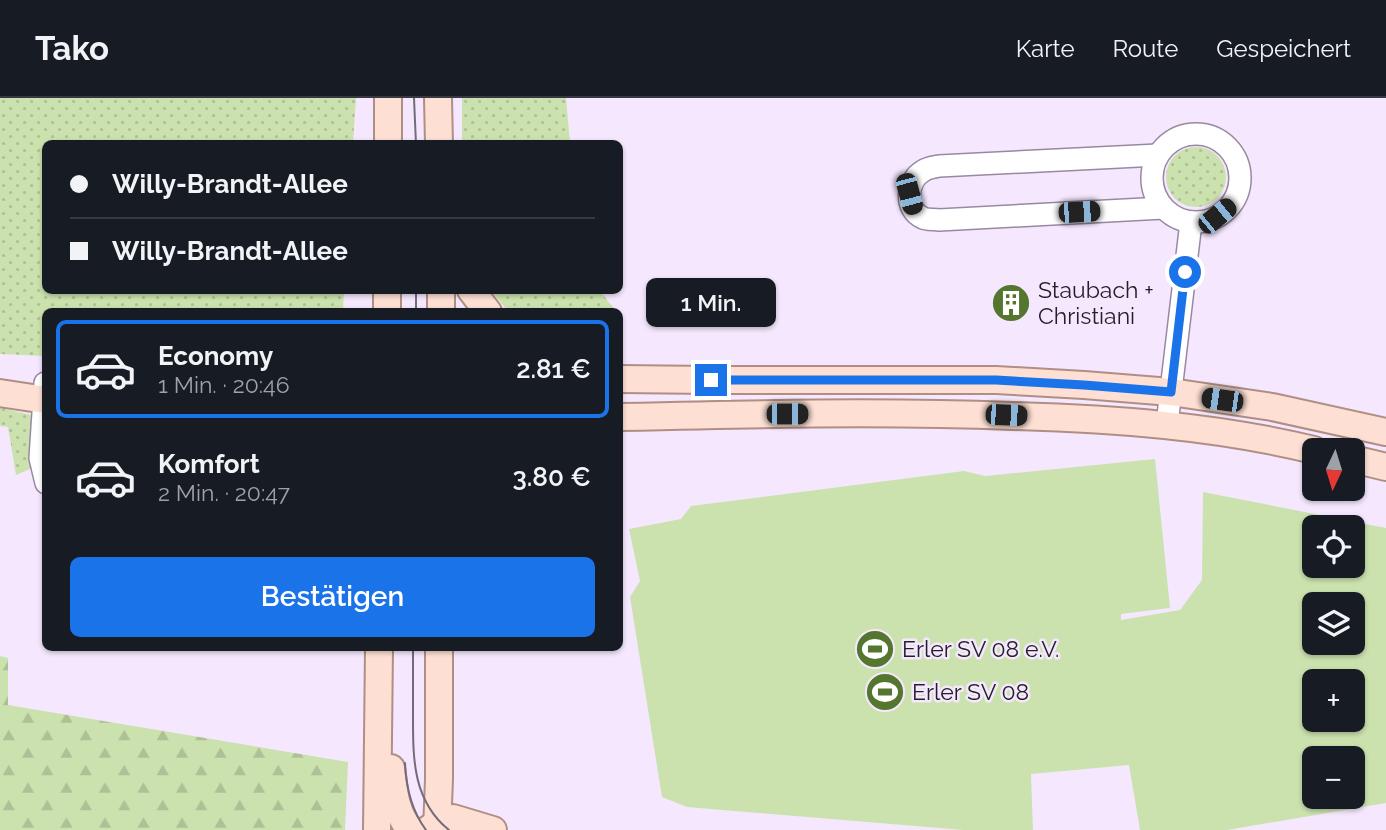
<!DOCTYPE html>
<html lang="de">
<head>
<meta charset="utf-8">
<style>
	body { margin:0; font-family:Raleway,sans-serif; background:#20242c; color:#f1f3f6; height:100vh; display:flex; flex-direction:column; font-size:26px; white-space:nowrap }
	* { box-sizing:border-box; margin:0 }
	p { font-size:23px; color:#9ea1a6 }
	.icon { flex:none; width:38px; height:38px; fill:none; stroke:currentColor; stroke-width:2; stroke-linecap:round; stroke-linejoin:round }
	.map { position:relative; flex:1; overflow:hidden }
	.side { position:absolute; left:42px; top:210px; width:581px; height:343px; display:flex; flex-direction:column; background:#171b24; border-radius:10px; box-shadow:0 2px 5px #0004 }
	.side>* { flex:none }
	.top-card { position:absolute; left:42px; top:42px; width:581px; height:154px; border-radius:10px; box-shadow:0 2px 5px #0004; display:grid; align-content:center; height:154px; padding:0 28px; background:#171b24 }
	.needle { width:46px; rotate:184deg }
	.buttons { position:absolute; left:1302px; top:340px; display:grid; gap:14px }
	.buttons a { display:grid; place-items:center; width:63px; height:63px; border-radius:10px; background:#171b24; box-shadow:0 2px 5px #0004; font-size:35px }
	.end { position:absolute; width:32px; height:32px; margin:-16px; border:9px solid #1a73e8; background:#fff; box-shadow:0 0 0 4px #fff }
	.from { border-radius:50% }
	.bubble { position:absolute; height:49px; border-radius:10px; background:#171b24; box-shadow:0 2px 5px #0004; font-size:23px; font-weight:600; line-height:49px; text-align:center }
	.car { position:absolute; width:21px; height:42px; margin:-21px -10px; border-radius:9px; box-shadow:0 0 5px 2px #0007; background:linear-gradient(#222 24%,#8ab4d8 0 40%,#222 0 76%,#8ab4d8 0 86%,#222 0) }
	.top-card b { display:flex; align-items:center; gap:24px; height:66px; font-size:26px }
	.top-card b+b { border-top:2px solid #363941 }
	.top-card i { width:18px; height:18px; background:#f1f3f6 }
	ul { padding:12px 0 0; list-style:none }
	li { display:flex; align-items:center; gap:21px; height:98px; margin:0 14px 10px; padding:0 14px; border:4px solid transparent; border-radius:10px }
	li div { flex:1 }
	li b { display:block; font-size:26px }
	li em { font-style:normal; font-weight:600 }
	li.active { border-color:#1a73e8 }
	li>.icon { width:63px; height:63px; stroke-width:1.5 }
	.primary-button { display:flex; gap:14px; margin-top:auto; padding:14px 28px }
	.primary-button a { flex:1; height:80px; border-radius:10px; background:#1a73e8; color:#fff; font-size:28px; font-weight:600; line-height:80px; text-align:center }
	header { display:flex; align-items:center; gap:42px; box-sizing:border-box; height:98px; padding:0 35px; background:#171b24; border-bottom:2px solid #363941 }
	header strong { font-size:33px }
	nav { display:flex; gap:38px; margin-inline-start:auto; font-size:24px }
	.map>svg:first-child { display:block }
	.grass { fill:url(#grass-dots) }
	.forest { fill:url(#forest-firs) }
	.park { fill:#cbe2ae; fill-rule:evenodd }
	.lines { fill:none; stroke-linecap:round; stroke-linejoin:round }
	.minor-casing { stroke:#9889a2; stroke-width:24 }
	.major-casing { stroke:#b08e84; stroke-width:30 }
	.minor { stroke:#fff; stroke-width:21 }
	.major { stroke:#fddfd3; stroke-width:26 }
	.tram { stroke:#746b7a; stroke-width:2 }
	.route { stroke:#1a73e8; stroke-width:9 }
	.labels { text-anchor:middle; stroke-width:5; stroke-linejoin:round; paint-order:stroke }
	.poi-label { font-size:23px; fill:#241e28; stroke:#f5e8fe; text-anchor:start }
</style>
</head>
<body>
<header>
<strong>Tako</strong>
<nav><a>Karte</a><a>Route</a><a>Gespeichert</a></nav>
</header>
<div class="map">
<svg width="1386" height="732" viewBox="0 0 1386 732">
	<defs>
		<pattern id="grass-dots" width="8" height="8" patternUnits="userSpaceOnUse" patternTransform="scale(1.75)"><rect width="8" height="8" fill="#cbe2ae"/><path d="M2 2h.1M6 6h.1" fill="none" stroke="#aec196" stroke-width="1.8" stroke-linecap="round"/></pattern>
		<pattern id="forest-firs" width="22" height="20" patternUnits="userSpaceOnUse" patternTransform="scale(1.75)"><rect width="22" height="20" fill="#cbe2ae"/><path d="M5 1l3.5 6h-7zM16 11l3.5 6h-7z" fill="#aec196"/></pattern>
	</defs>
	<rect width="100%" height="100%" fill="#f5e8fe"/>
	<g class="grass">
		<path d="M0,0H356L353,45L46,46V192L344,193L343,213L46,214L45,258L0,256Z"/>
		<path d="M462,0H566L570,45H462Z"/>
		<circle cx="1196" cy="79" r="30"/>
		<path d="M491,193H600L616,213H508Z"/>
		<path d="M0,310L36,318L34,369L16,377L8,329L0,328Z"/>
	</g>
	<path class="forest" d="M0,558L8,560V607L348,664L345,732H0Z"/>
	<path class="park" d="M1155,361L1170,510L1121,516V522L1180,512L1202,482L1203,394L1386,430V705L1227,732H1140L1129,667L1031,676L1033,732H963L687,709L662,699L630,499L640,483L629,431L681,421L691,408L964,373L985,378ZM1314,429H1353V467H1314ZM1314,506H1353V544H1314ZM1314,583H1353V621H1314ZM1314,660H1353V698H1314Z"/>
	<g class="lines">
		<g class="minor-casing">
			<g id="minor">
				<circle cx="1196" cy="80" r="44"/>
				<path d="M1158,57L939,68C934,69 927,70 923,73C907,82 903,111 923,120C927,122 935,121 939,122L1163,110"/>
				<path d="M45,285L40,360L46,385"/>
				<path d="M1167,326L1191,124"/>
			</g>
		</g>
		<g class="major-casing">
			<g id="major">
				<path d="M388,0V46"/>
				<path d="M438,0L439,46"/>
				<path d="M441,192V214"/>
				<path d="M471,192L488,214"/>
				<path d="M387,214V192"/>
				<path d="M620,281L711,282H996L1084,287L1171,294L1272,309L1386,334"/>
				<path d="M0,295L46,302"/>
				<path d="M620,319C751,316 882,313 1013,318C1115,321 1215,328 1314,352"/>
				<path d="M1353,361L1386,369"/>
				<path d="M391,670C394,692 395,714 410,732"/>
				<path d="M377,732L379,550"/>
				<path d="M427,732L439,724L453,720L493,732"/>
				<path d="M437,732L439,681V550"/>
			</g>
		</g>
		<use href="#minor" class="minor"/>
		<use href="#major" class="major"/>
		<g class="tram">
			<path d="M414,0L416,46"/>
			<path d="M416,214V192"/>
			<path d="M413,550C413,572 413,594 413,616C413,659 412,702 449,732"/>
			<path d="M405,665C406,689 411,712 426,732"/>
		</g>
	</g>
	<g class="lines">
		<path class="route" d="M711,282H996L1084,287L1171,294L1185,174"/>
	</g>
	<defs>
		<g id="building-disc" transform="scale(2.0125)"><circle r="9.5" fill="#55762e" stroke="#f5e8fe"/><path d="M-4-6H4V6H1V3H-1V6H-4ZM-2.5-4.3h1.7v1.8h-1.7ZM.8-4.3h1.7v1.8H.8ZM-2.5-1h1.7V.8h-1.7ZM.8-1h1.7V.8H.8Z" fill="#fff"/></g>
		<g id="stadium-disc" transform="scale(2.0125)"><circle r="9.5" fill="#55762e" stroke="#f5e8fe"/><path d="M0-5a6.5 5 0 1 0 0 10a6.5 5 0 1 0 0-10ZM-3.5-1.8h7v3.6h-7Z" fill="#fff"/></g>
	</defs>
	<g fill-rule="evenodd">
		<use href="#building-disc" x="1011" y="205"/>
		<use href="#stadium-disc" x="875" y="551"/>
		<use href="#stadium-disc" x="885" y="594"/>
	</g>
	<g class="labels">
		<g class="poi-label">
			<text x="1038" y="200">Staubach +<tspan x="1038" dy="26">Christiani</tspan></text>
			<text x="902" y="559">Erler SV 08 e.V.</text>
			<text x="912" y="602">Erler SV 08</text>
		</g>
	</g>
</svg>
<div class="buttons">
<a><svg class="needle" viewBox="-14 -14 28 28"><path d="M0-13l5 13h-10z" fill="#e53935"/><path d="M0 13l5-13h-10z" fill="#9ea1a6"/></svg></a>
<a><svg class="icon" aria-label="locate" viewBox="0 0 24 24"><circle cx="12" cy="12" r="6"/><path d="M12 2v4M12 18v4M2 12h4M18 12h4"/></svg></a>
<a><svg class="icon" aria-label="layers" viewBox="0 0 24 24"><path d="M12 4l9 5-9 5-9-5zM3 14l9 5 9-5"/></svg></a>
<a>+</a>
<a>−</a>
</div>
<i class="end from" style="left:1185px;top:174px"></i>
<i class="end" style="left:711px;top:282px"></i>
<div class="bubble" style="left:646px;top:180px;width:130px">1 Min.</div>
<i class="car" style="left:909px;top:96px;rotate:165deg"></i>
<i class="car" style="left:1079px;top:114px;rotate:87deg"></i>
<i class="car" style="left:1217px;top:118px;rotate:51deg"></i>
<i class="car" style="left:1222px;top:302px;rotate:278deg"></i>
<i class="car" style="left:787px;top:316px;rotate:90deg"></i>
<i class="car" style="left:1006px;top:317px;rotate:92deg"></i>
<div class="top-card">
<b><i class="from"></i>Willy-Brandt-Allee</b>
<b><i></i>Willy-Brandt-Allee</b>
</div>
<section class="side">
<ul>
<li class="active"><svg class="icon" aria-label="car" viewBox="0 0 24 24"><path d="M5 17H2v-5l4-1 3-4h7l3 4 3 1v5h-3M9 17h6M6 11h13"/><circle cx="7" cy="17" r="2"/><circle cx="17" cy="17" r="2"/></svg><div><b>Economy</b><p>1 Min. · 20:46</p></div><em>2.81 €</em></li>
<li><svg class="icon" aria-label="car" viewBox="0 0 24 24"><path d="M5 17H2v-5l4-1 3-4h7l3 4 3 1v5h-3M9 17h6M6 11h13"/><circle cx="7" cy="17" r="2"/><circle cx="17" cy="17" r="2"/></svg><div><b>Komfort</b><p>2 Min. · 20:47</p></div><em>3.80 €</em></li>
</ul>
<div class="primary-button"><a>Bestätigen</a></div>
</section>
</div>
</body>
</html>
